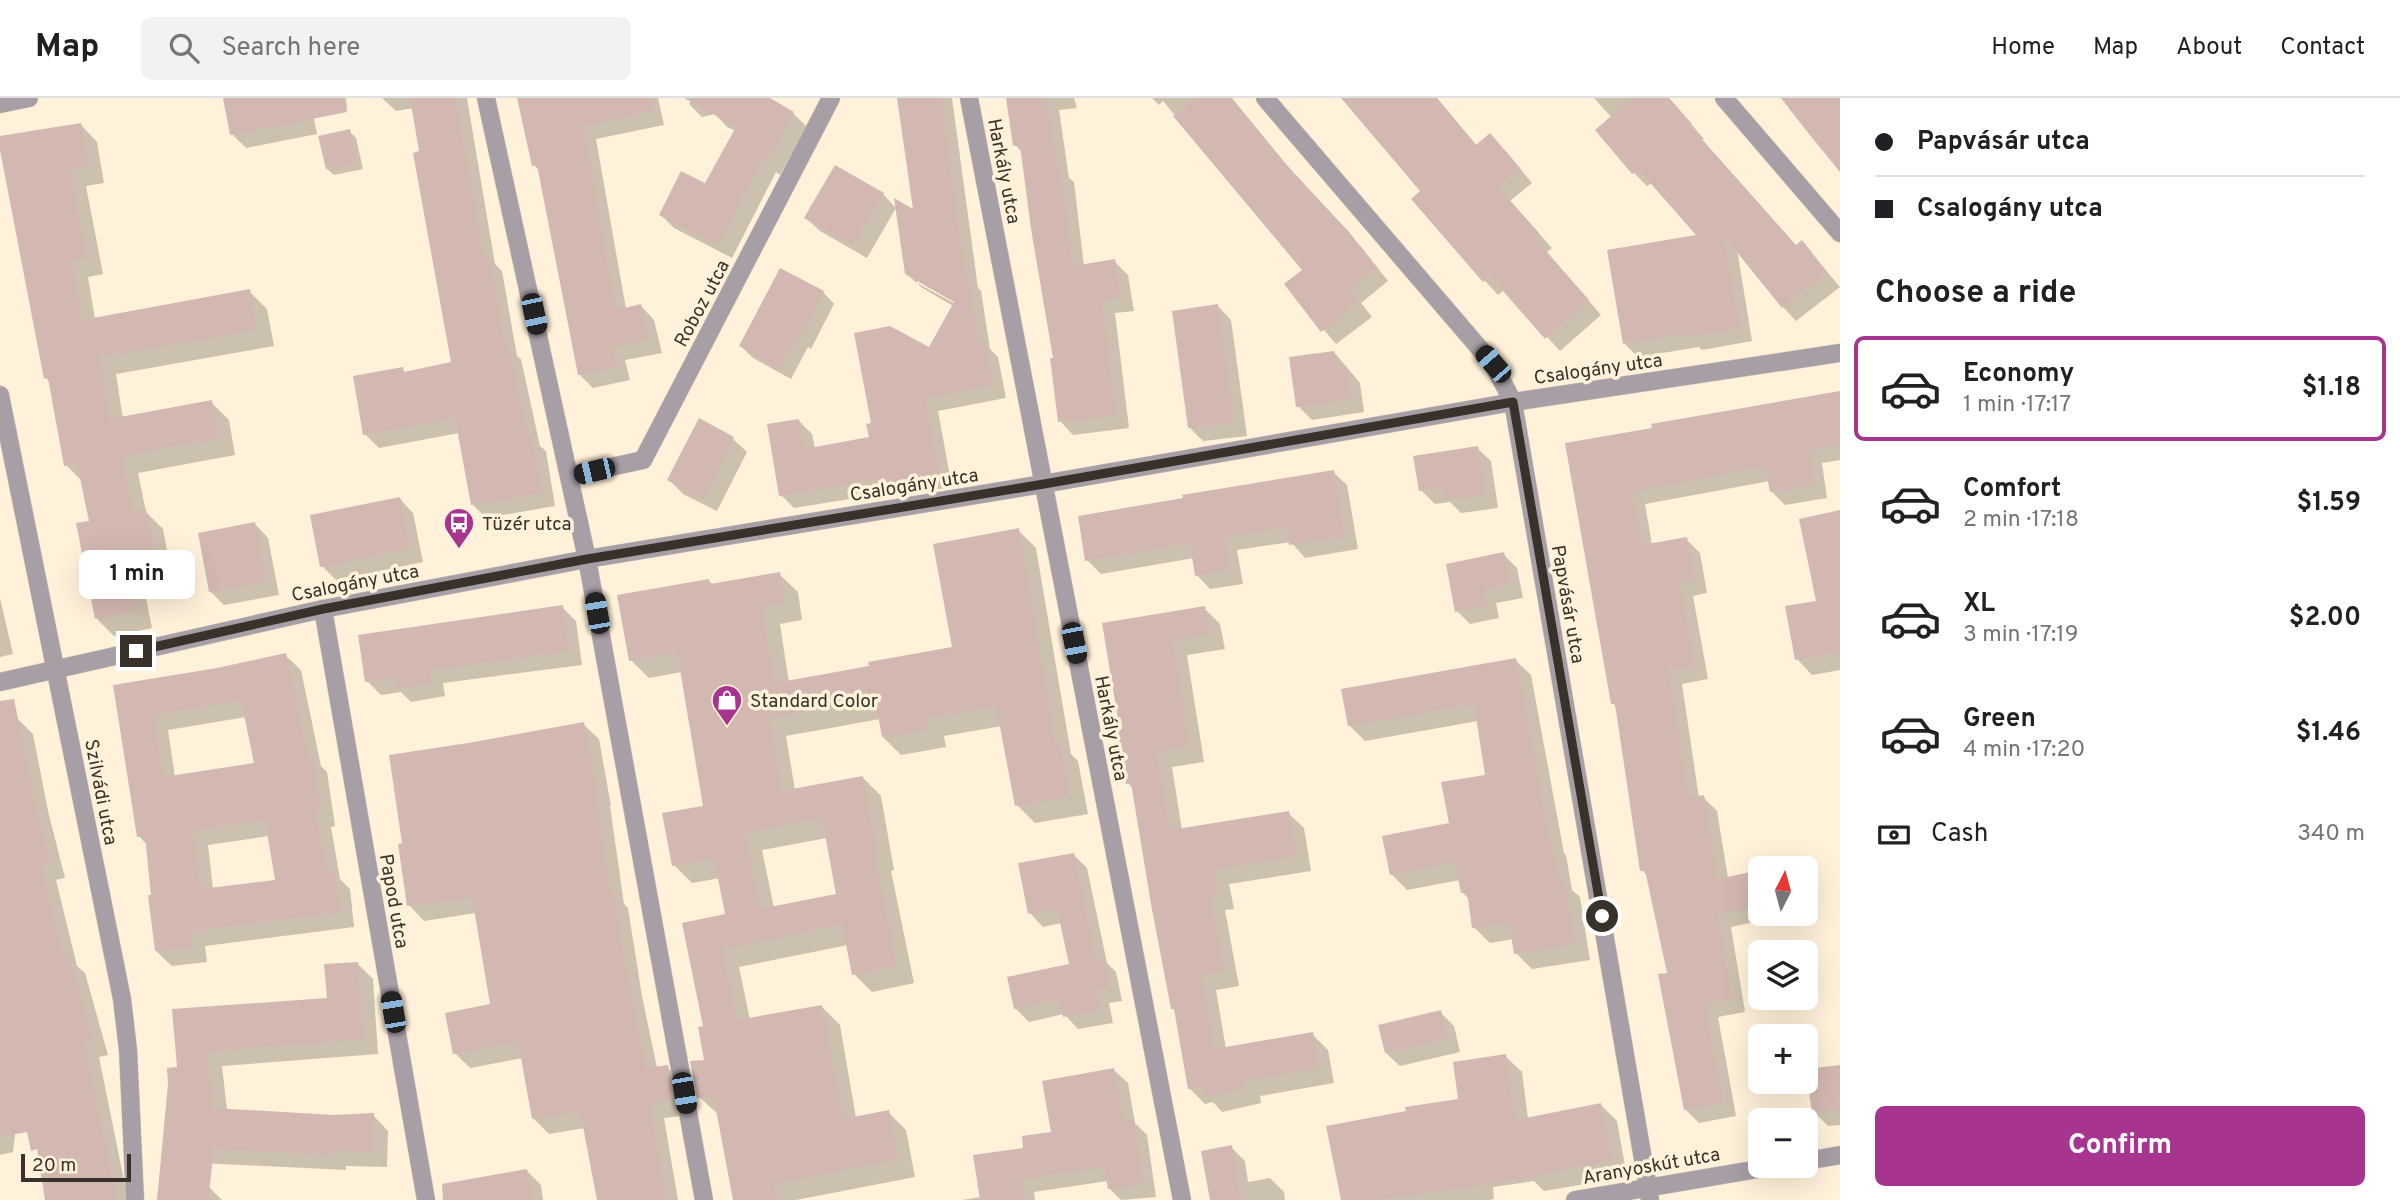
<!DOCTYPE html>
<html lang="en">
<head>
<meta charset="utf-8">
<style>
	body { margin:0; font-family:Overpass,sans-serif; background:#f2f2f2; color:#202124; height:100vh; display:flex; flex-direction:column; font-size:26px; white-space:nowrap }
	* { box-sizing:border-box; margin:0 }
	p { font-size:23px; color:#757577 }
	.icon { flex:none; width:38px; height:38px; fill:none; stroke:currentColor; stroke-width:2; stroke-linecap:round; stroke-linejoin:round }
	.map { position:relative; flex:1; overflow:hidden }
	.panel { display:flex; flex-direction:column; background:#fff; width:560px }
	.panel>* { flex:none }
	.guide { display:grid; align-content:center; height:154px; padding:0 35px; background:#fff }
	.needle { width:46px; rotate:6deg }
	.buttons { position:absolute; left:1748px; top:758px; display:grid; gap:14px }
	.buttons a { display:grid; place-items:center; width:70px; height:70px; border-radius:10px; background:#fff; box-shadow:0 7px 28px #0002; font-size:35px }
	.scale { position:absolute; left:21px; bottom:18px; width:110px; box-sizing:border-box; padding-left:7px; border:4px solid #38322a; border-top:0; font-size:19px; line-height:24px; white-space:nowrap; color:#38322a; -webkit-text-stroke:5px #fff1da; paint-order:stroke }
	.end { position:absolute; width:32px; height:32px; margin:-16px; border:9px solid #38322a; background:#fff; box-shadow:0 0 0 4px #fff }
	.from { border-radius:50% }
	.bubble { position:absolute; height:49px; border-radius:10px; background:#fff; box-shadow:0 7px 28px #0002; font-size:23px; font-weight:700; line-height:49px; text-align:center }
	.car { position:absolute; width:21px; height:42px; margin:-21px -10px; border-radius:9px; box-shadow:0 0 5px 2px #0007; background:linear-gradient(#222 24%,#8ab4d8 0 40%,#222 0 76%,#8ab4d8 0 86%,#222 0) }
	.guide b { display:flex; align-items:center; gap:24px; height:66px; font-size:26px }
	.guide b+b { border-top:2px solid #e0e0e0 }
	.guide i { width:18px; height:18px; background:#202124 }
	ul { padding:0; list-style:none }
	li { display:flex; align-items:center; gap:21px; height:105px; margin:0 14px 10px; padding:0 21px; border:4px solid transparent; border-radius:10px }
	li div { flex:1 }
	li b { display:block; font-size:26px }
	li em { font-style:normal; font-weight:700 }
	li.active { border-color:#a73590 }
	li>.icon { width:63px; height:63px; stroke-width:1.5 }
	h2 { padding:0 35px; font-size:32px; line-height:84px }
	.pay { display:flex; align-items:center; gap:18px; height:77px; padding:0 35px; font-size:26px }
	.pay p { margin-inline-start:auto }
	.primary-button { display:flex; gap:14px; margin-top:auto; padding:14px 35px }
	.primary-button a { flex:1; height:80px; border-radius:10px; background:#a73590; color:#fff; font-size:28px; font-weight:700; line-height:80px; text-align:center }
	header { display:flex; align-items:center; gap:42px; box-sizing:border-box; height:98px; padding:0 35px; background:#fff; border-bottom:2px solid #e0e0e0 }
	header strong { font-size:33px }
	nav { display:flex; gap:38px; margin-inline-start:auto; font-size:24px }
	.search { width:490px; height:63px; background:#f2f2f2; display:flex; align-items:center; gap:18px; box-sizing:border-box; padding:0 24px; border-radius:10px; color:#757577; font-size:26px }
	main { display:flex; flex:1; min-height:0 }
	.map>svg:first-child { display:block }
	.shadow { fill:#0003; fill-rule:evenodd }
	.building { fill:#d3b8b1; fill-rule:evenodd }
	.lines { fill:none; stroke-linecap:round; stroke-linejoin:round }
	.minor-casing { stroke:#dbcfba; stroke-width:19 }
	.minor { stroke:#a89fa6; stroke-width:18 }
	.route { stroke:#38322a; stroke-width:9 }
	.labels { text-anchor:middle; stroke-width:7; stroke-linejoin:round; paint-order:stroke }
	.street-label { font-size:19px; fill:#38322a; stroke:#fff1da }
	.poi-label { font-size:19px; fill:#38322a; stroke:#fff1da; text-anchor:start }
</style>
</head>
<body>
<header>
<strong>Map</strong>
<div class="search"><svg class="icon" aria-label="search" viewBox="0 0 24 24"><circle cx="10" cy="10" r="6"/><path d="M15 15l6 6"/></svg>Search here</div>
<nav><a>Home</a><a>Map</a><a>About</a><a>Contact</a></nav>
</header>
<main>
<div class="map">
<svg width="1840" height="1102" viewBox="0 0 1840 1102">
	<rect width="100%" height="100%" fill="#fff1da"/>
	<g class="shadow">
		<path d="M225,0H310L317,36L246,50L232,36Z"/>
		<path d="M382,0H467L495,166L502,173L517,258L521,261L540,348L546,353L555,408L486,420L472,406L459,335L379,350L365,336L402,271L406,275L453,266L414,10L396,13Z"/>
		<path d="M521,0H658L664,27L596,41L626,211L641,208L654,222L662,255L625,262L630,282L593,290L579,276L540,73L534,67Z"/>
		<path d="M692,0H766L793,15L807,29L780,77L776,74L732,160L674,130L661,117L706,87L736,33L727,29L715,16L702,19L689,6Z"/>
		<path d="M899,0H952L978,190L981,193L990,251L998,259L1006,300L938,313L952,389L891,399L887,395L794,410L781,397L799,323L812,336L815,351L871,341L874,326L930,251L953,208L921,189L907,176L915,114ZM917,181L962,206L961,209L917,185Z"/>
		<path d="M1008,0H1074L1077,10L1059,12L1069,80L1074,84L1084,168L1114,163L1128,177L1134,213L1115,215L1129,330L1073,337L1060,323L1055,261L1023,55L1015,47Z"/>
		<path d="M1152,0H1232L1295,77L1362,150L1388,183L1361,205L1372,219L1336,246L1286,187L1304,172L1163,3L1159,7Z"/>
		<path d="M1342,0H1437L1477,48L1504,51L1532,85L1510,103L1552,150L1547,154L1601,217L1560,253L1504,192L1498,197L1485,183L1413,101L1423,93Z"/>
		<path d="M1594,0H1669L1704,41L1702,42L1796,148L1802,144L1840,189L1796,223L1783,209L1737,151L1752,243L1702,252L1699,249L1638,259L1624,245L1700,138L1652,85L1647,88L1634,75L1597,32L1612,20Z"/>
		<path d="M80,26L97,44L104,85L86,88L103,176L88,179L95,221L249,193L267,211L274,248L116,276L123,321L211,304L229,322L235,357L138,375L146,414L163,431L170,468L141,475L152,530L114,538L97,521L91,424L83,384L66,367L50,285L46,280L0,40Z"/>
		<path d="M349,33L356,40L363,71L334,77L327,71Z"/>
		<path d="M883,96L896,110L867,160L820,133L806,120Z"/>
		<path d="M823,194L834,206L811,251L808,249L791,281L753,260L741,248Z"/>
		<path d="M1218,208L1231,222L1247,338L1203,343L1189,329Z"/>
		<path d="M1334,254L1360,285L1364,314L1312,322L1298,308Z"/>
		<path d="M1840,295V362L1822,365L1827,400L1785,407L1771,393L1770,383L1645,406L1652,447L1686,441L1700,455L1707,495L1693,498L1708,581L1682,586L1699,700L1703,699L1717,713L1728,780L1750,776L1760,786V816H1769L1770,821L1731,829L1745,914L1718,919L1736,1018L1699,1025L1685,1011L1669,876L1648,779L1642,772L1617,610L1613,605L1567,346Z"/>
		<path d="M699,323L733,341L747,354L717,413L683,396L669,382Z"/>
		<path d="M1477,350L1491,363L1498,410L1461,415L1450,404L1435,406L1421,392Z"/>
		<path d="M1333,374L1347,387L1358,451L1305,460L1291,444L1237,452L1243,486L1210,491L1197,477L1194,460L1101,476L1087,462Z"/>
		<path d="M400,401L413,415L423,464L336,482L322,468Z"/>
		<path d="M1840,414V572L1812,577L1797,561L1818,504Z"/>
		<path d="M255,426L268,440L279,497L224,507L210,493Z"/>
		<path d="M1018,432L1036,450L1071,656L1078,663L1088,716L1035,725L1017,707L1002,628L944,638L946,649L901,657L883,639L880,621L786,638L795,692L863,680L881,698L894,772L891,773L914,885L872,894L854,876L848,847L739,869L750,922L822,909L840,927L856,1020L888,1014L906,1032L915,1079L796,1102H734L719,1017L699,999L706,963L705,930L727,817L720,780L692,785L674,767L705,709L682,574L649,580L631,562L709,483L713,487L779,476L798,494L802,522L780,526L789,585L954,550ZM827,740L838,797L774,810L762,752Z"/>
		<path d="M1503,456L1517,470L1523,500L1496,505L1499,520L1470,526L1457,513Z"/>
		<path d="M0,500L13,556L0,559Z"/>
		<path d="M562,509L576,523L582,567L443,585L445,598L411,604L401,594L381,597L367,583Z"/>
		<path d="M1204,510L1220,526L1225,551L1187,557L1204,664L1172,669L1182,732L1288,715L1304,730L1311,773L1229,786L1234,811L1225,812L1239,888L1216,892L1226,951L1312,936L1328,952L1334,985L1260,998L1261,1005L1222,1014L1213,1004L1205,1006L1189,990L1176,914L1172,910L1133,691L1128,685L1122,634L1104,526Z"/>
		<path d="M285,557L301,572L321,668L327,674L335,728L331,729L340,781L350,791L354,829L205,848L207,864L172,868L156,853L147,747L139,738L115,589L217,572ZM246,619L256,667L175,679L168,632ZM269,738L277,783L213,791L208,747Z"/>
		<path d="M1515,562L1531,577L1564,755L1566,757L1572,792L1580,799L1590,862L1532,871L1516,855L1514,841L1490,845L1474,829L1470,802L1462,794L1460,782L1407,792L1391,776L1451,727L1487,678L1478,623L1365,643L1349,627Z"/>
		<path d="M17,620L33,636L48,713L65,780L56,782L77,868L85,875L108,957L99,959L128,1102H47L24,963L13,1054L0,1057V623Z"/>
		<path d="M583,626L599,641L611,708H610L624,806L628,810L642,898L657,970L667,969L683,984L689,1017L664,1020L678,1102H598L585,1030L549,1036L533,1020L523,960L470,970L455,955L492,908L476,815L424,823L409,807L404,747L468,647Z"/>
		<path d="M1074,757L1087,770L1107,865L1116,874L1122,903L1109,905L1113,925L1078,931L1064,916L1029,924L1015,910L1071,867L1062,825L1043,829L1030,815Z"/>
		<path d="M357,865L373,881L378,956L222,968L227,1012L334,1018L373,1017L388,1033L387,1069L346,1068V1072L180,1064L178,971L174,912L329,902Z"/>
		<path d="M1440,914L1454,928L1460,954L1400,968L1386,955Z"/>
		<path d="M1505,958L1522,974L1528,1021L1601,1007L1617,1023L1627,1079L1544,1093L1534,1083L1493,1089L1494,1101L1489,1102H1342L1460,1002Z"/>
		<path d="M1840,969V1027L1828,1028L1814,1014Z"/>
		<path d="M1114,972L1128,985L1135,1025L1147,1037L1156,1099L1121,1102L1109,1090L1108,1083L1034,1094L1035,1102H962L981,1099L1025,1051L1053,1035Z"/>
		<path d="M1231,1049L1245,1063L1248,1084L1270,1080L1284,1094L1285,1102H1212Z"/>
		<path d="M527,1073L541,1087L543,1102H462Z"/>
		<path d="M209,1089L222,1102H162Z"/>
	</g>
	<g class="building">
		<path d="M223,0H346L347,14L230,37Z"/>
		<path d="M410,0H456L483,158H489L505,246H508L528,338H532L542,395L471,407L455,320L363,337L353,278L403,269L404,274L451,264L413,55L419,53Z"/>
		<path d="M517,0H650L651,13L583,28L616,212L641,206L649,241L613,249L617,269L578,277L537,67L532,68Z"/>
		<path d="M684,0H770L794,14L766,64L762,62L718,147L659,117L681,73L705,85L736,29Z"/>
		<path d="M897,0H941L966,181L968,178L979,245L985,244L993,287L926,300L939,376L876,387V381L779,398L767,326L799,321L804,351L869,339L866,326L871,325L854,235L890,228L929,249L954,204L905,176L894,100L913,111Z"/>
		<path d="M1006,0H1046L1057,69H1060L1073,168L1115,161L1121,199L1102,202L1116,317L1058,324L1050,260H1053L1031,131L1020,47L1013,48Z"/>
		<path d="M1196,0H1231L1281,61L1349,134L1376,169L1348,191L1359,204L1321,234L1284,186L1302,172L1173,18Z"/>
		<path d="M1341,0H1437L1476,47L1490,35L1520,70L1498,89L1539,135L1534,140L1589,202L1545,241L1490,178L1483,184L1411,101L1420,93Z"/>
		<path d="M1632,0H1669L1692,26L1690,28L1796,147L1802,142L1827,174L1782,210L1724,138L1740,230L1687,239L1686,235L1623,246L1607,152L1696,137L1638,71L1632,76L1595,32Z"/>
		<path d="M1781,0H1840V74L1805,31Z"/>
		<path d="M81,25L88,68L70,71L86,159L71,162L82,222L250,191L257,231L100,259L109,321L212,302L219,340L122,358L133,414L146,411L154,451L125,458L136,513L95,521L76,425L89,423L77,366L64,368L48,280L44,281L0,52V38Z"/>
		<path d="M350,31L357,65L326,71L318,38Z"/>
		<path d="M835,67L884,95L853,147L804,120Z"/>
		<path d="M780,170L824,193L799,240L796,239L779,271L739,248Z"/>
		<path d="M1218,206L1234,325L1188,330L1172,213Z"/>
		<path d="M1334,253L1337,271L1347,269L1351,301L1296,309L1289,259Z"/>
		<path d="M1840,293V347L1809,352L1815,386L1770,394L1765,368L1632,393L1642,447L1687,439L1695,482L1680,484L1695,568L1669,572L1688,700L1704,697L1717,781L1751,774L1758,807L1718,816L1732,901L1705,905L1723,1005L1684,1012L1658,876L1667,875L1645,772L1640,773L1615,606H1611L1565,345L1652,330L1651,326Z"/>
		<path d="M699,320L734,339L703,401L667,382Z"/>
		<path d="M1478,348L1486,396L1446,402L1444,389L1419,393L1413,358Z"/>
		<path d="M1334,372L1345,438L1289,447L1286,429L1224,439L1230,472L1195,478L1190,445L1085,463L1078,418L1183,400L1182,397Z"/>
		<path d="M400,399L410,450L320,469L310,417Z"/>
		<path d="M1840,412V555L1795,562L1785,508L1816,503L1799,421Z"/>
		<path d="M255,424L266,484L209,494L198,435Z"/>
		<path d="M1019,430L1055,644L1060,643L1070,698L1015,708L996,608L927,620L929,631L882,639L875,601L769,620L781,693L863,678L877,754L874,755L897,868L852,877L842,826L722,851L737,922L822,907L843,1021L889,1012L898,1061L774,1085L777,1102H733L714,1001H711V998L697,1000L690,963L704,962L698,929L703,928L682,825L725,816L714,760L672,768L662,715L703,708L677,554L629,563L617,497L709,481L710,486L780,474L785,505L762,508L775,585L869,568L868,564L952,549L933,446ZM822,720L836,796L760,811L745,734Z"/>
		<path d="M1504,454L1510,486L1484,492L1487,507L1455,514L1446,466Z"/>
		<path d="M563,507L569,553L430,572L432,585L396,591L394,580L365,584L358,537Z"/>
		<path d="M1205,508L1210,536L1173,542L1189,648L1157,653L1170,732L1289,713L1296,758L1215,771L1219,795L1210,797L1224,873L1201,877L1214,951L1313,934L1319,970L1245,982L1246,989L1205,999L1203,988L1188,991L1174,911H1171L1151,806L1131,685L1126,686L1117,633H1120L1102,525Z"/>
		<path d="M286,555L308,657H312L321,713L316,714L327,775L335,774L340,814L191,833L192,849L155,853L148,797H151L145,738L137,739L113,587L217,570ZM241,602L254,665L163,679L154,617ZM265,722L275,782L201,791L193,732Z"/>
		<path d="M1516,560L1549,740H1551L1559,782L1564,781L1575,846L1514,856L1509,824L1472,830L1467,794L1461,795L1455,764L1390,777L1382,738L1449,725L1441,684L1485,677L1474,606L1348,628L1341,591Z"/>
		<path d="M14,601L33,696L50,764L41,767L64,859L69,858L93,941L84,944L117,1102H45L37,1051L31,1053L27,1034L0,1039V603Z"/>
		<path d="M584,624L597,693H595L610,793L613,792L628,881L646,970L668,967L674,1002L650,1005L666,1102H597L580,1013L532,1021L518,943L453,956L445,915L490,906L472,799L407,808L398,746L402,745L389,657L468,645Z"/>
		<path d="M1074,755L1096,860L1103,859L1110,889L1096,892L1100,911L1063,919L1059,901L1014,911L1007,879L1069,866L1057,811L1028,816L1018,765Z"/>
		<path d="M358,864L363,941L207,953L213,1010L334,1017L374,1015L372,1054L331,1053V1057L214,1051L208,1102H157L168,986L167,970L177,969L172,911L327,900L324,866Z"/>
		<path d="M1441,912L1447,940L1385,955L1378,927Z"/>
		<path d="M1506,956L1515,1022L1601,1005L1612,1063L1534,1077V1079L1378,1102H1341L1326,1028L1406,1013L1405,1009L1458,1001L1453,964Z"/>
		<path d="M1840,967V1012L1812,1015L1806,971Z"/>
		<path d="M1114,970L1124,1023L1134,1022L1143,1086L1108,1091L1104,1069L1021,1081L1025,1102H980L973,1057L1023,1050L1022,1038L1051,1034L1042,983Z"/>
		<path d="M1232,1047L1241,1102H1210L1201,1053Z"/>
		<path d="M527,1071L533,1102H443L442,1086Z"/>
	</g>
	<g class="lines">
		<g class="minor-casing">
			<g id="minor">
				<path d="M486,0L587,461L704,1102"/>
				<path d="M969,0L1182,1102"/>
				<path d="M1265,0L1493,266L1513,304L1650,1102"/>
				<path d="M1724,0L1840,135"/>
				<path d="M0,6L29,0"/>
				<path d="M0,297L122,901L128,952L135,1102"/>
				<path d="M570,378L643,362L831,0"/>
				<path d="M323,511L426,1102"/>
				<path d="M0,584L323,511L587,461L1043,386L1513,304L1840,255"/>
				<path d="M1806,1063L1840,1057"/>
				<path d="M1575,1102L1776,1068"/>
			</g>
		</g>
		<use href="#minor" class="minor"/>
	</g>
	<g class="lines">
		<path class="route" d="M136,553L323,511L587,461L1044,386L1513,304L1602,818"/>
	</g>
	<defs>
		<g id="bus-pin" transform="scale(1.575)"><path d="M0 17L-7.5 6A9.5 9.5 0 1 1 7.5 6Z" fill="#a73590" stroke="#fff1da"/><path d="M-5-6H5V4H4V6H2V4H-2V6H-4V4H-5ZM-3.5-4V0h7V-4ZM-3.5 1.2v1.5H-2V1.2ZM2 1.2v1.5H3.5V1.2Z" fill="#fff"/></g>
		<g id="shop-pin" transform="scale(1.575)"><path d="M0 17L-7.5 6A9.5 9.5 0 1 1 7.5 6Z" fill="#a73590" stroke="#fff1da"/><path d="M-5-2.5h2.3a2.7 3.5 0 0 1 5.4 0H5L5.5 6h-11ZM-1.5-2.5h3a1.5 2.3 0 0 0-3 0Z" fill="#fff"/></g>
	</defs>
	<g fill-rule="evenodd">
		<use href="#bus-pin" x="459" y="425"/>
		<use href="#shop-pin" x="727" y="602"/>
	</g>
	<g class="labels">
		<g class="street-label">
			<text transform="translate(1005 73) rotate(79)" y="7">Harkály utca</text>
			<text transform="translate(701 205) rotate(-62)" y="7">Roboz utca</text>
			<text transform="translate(1598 270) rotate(-8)" y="7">Csalogány utca</text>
			<text transform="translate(914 386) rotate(-9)" y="7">Csalogány utca</text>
			<text transform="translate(355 484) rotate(-11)" y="7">Csalogány utca</text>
			<text transform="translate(1569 506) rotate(80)" y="7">Papvásár utca</text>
			<text transform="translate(1112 630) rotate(79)" y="7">Harkály utca</text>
			<text transform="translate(102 694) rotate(79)" y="7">Szilvádi utca</text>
			<text transform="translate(395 803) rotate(80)" y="7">Papod utca</text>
			<text transform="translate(1651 1067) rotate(-10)" y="7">Aranyoskút utca</text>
		</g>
		<g class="poi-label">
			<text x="482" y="432">Tüzér utca</text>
			<text x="750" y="609">Standard Color</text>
		</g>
	</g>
</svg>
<div class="buttons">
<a><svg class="needle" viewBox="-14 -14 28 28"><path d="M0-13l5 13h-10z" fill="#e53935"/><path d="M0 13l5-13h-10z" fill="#757577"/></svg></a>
<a><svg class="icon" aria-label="layers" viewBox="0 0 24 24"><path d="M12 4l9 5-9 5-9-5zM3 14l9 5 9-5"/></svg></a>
<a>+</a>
<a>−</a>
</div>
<div class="scale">20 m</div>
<i class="end from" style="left:1602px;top:818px"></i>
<i class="end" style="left:136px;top:553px"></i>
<div class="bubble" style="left:79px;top:452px;width:116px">1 min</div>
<i class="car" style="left:534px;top:216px;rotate:168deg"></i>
<i class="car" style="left:1493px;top:266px;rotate:319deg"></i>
<i class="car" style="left:594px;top:373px;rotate:257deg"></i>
<i class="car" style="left:597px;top:515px;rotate:350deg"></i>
<i class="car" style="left:1074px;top:545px;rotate:169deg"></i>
<i class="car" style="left:393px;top:914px;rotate:350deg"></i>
<i class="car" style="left:684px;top:995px;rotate:170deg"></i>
</div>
<section class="panel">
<div class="guide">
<b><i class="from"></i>Papvásár utca</b>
<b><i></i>Csalogány utca</b>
</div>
<h2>Choose a ride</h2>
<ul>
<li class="active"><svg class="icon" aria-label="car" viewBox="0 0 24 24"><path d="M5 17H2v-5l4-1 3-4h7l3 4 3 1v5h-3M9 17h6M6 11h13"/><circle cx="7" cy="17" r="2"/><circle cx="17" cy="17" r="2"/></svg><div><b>Economy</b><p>1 min · 17:17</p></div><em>$1.18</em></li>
<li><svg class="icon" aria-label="car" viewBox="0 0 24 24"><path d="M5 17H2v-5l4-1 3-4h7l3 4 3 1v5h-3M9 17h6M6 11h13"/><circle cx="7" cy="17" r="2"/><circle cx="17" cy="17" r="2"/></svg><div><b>Comfort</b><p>2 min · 17:18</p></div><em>$1.59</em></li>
<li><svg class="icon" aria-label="car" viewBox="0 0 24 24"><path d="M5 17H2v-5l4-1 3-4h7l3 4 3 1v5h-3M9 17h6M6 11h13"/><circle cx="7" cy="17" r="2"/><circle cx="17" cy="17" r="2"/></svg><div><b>XL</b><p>3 min · 17:19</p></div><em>$2.00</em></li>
<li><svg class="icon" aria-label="car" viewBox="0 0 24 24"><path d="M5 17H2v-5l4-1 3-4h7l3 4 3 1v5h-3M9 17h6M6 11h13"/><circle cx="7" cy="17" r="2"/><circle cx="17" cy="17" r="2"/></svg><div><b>Green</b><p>4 min · 17:20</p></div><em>$1.46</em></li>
</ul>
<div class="pay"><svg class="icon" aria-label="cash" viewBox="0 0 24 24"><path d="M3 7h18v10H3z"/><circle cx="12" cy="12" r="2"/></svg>Cash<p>340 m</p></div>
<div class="primary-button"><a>Confirm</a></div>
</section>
</main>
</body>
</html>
